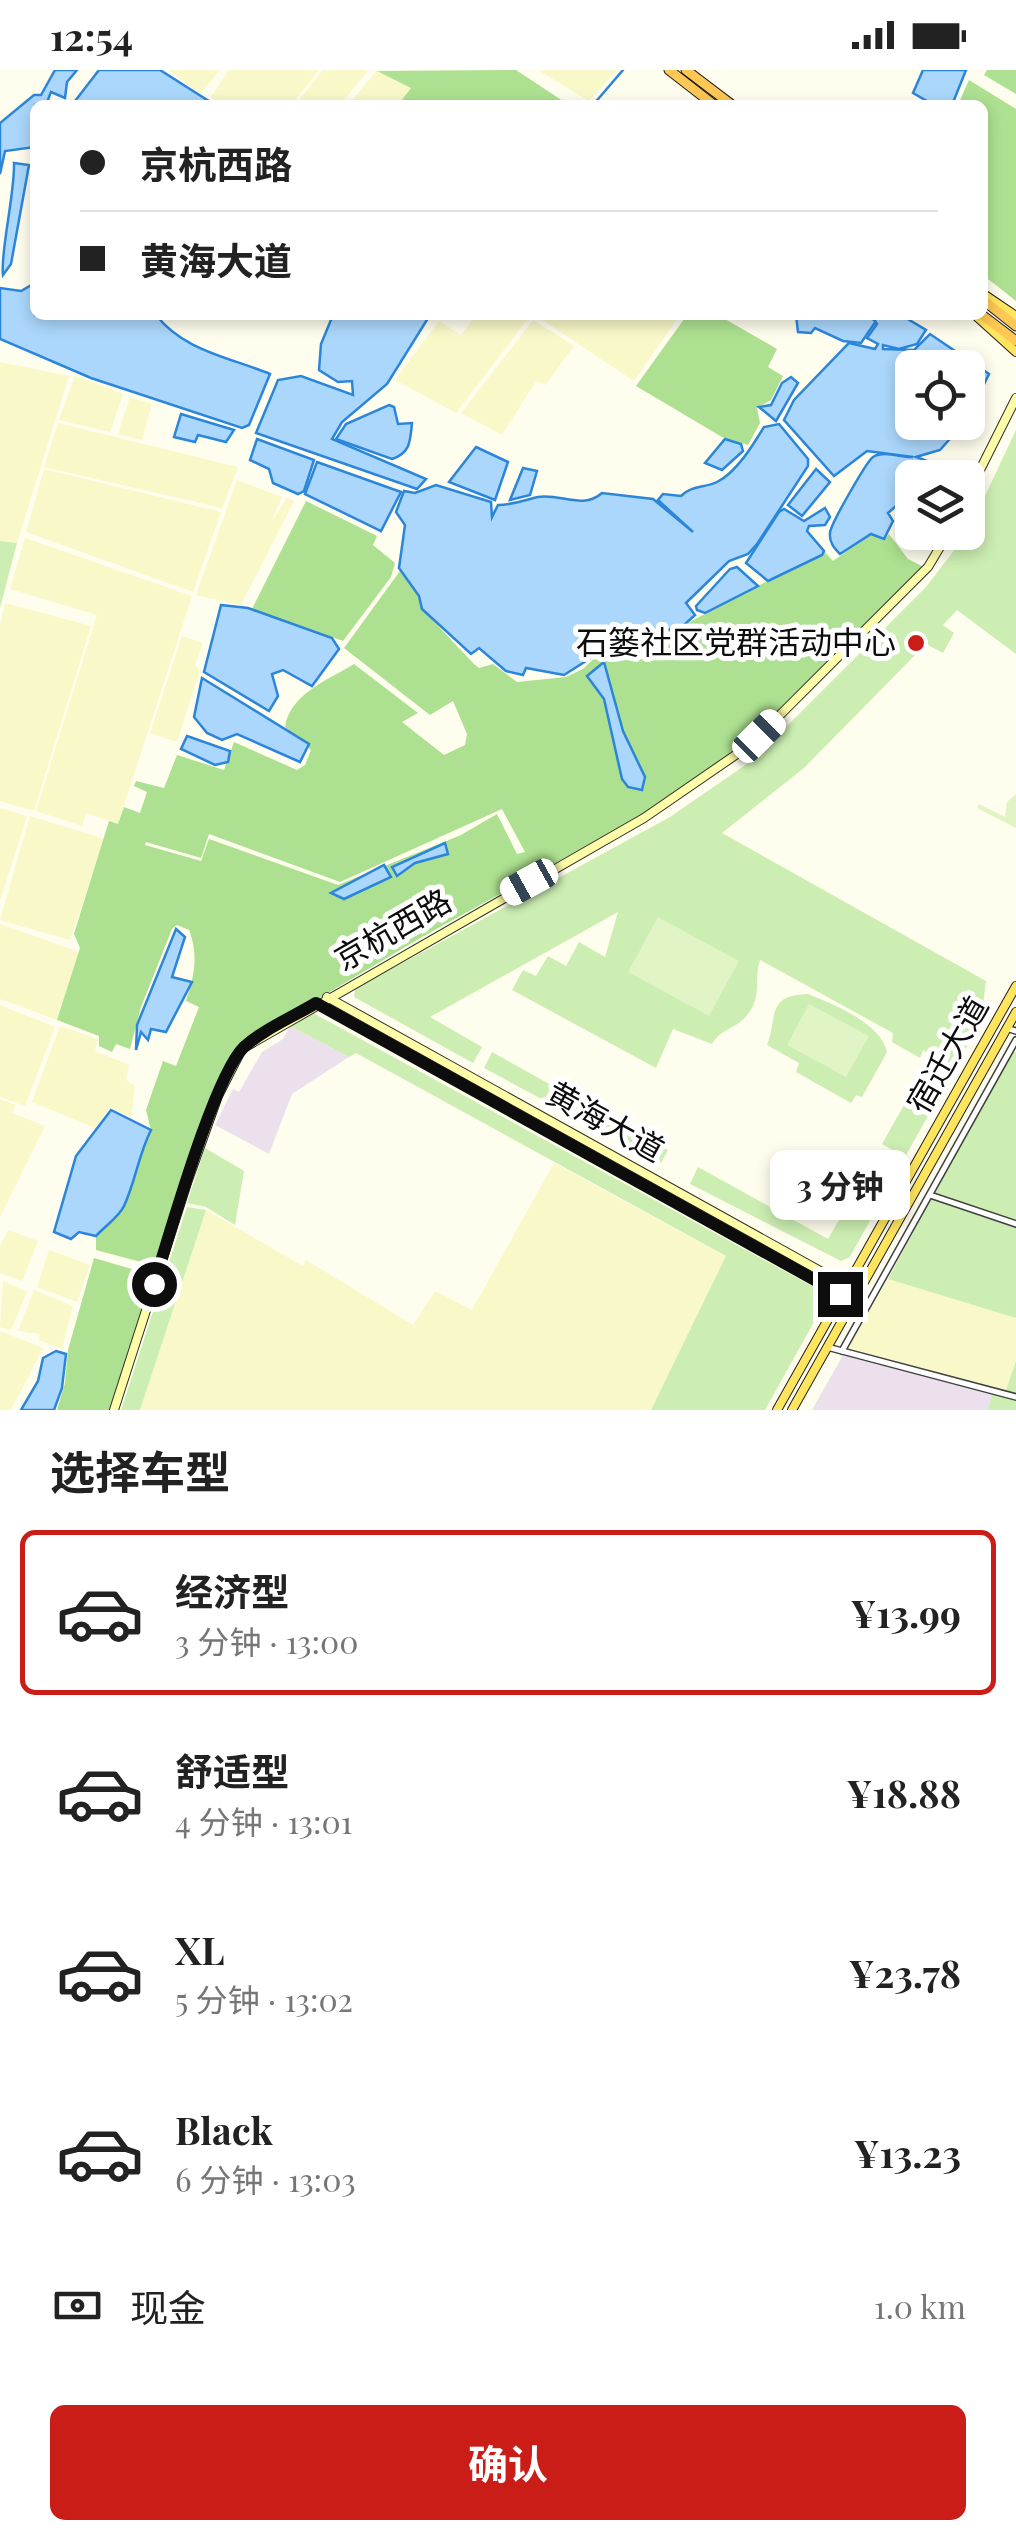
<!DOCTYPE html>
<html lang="zh">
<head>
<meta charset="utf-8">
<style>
	body { margin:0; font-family:"Playfair Display","Noto Sans SC",serif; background:#f2f2f2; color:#222; height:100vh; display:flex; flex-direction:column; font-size:38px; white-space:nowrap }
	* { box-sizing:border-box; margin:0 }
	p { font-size:32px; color:#767676 }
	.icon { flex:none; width:55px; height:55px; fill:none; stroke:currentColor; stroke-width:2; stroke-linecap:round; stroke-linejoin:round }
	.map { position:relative; height:1340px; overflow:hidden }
	.drawer { display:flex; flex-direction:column; background:#fff; flex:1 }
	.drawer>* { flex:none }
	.hud { position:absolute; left:30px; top:30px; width:958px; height:220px; border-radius:15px; box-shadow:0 5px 15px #0003; display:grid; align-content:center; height:220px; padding:0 50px; background:#fff }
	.tools { position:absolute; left:895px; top:280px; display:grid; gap:20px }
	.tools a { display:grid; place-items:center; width:90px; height:90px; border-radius:15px; background:#fff; box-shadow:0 5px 15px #0003; font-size:50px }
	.end { position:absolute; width:45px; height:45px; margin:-22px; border:12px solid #0d0d0d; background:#fff; box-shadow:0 0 0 5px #fff }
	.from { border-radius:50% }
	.bubble { position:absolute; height:70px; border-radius:15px; background:#fff; box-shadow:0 5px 15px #0003; font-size:32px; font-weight:700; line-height:70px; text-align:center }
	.car { position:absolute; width:30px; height:60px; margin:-30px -15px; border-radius:12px; box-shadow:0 0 8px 2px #0007; background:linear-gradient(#fff 24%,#345 0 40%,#fff 0 76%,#345 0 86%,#fff 0) }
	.hud b { display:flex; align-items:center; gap:35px; height:95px; font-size:38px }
	.hud b+b { border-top:2px solid #e0e0e0 }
	.hud i { width:25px; height:25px; background:#222 }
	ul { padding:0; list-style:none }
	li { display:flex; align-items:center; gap:30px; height:165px; margin:0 20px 15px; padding:0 30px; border:5px solid transparent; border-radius:15px }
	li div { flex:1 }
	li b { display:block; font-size:38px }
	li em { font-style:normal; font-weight:700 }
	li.selected { border-color:#cb1d17 }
	li>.icon { width:90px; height:90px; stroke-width:1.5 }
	h2 { padding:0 50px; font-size:45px; line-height:120px }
	.pay { display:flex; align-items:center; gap:25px; height:110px; padding:0 50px; font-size:38px }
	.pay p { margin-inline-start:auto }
	.button { display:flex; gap:20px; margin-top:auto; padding:20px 50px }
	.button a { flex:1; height:115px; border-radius:15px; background:#cb1d17; color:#fff; font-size:40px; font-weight:700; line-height:115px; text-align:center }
	.status { display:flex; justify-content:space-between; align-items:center; height:70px; padding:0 50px; background:#fff; direction:ltr }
	.status svg { height:28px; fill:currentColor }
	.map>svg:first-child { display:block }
	.industrial { fill:#ece0ed }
	.farmland { fill:#f8f8c9 }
	.green { fill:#cceeb2 }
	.forest { fill:#ade090; fill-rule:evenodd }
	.pitch { fill:#e0f4c5 }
	.water { fill:#abd7fc; stroke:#2b86db; stroke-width:2.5 }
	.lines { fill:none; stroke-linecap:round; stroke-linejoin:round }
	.stream { stroke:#2b86db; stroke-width:2.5 }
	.minor-casing { stroke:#404040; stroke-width:8 }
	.secondary-casing { stroke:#2f2f2f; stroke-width:10 }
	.primary-casing { stroke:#1e1e1e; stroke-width:10 }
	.trunk-casing { stroke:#1e1e1e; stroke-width:11 }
	.minor { stroke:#fff; stroke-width:5 }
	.secondary { stroke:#fffda8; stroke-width:8 }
	.primary { stroke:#ffe55d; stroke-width:8 }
	.trunk { stroke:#ffc854; stroke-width:9 }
	.route { stroke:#0d0d0d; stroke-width:12 }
	.poi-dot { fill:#cb1d17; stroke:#fff; stroke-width:4 }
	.labels { text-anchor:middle; stroke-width:10; stroke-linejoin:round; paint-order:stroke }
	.poi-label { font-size:32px; fill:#0d0d0d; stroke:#fff; text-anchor:end }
	.street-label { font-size:32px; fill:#0d0d0d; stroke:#fff }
</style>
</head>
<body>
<div class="status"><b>12:54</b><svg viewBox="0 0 49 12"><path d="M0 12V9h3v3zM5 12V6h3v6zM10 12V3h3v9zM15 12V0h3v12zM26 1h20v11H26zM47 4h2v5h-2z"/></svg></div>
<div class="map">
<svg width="1016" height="1340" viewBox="0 0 1016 1340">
	<rect width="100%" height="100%" fill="#fffded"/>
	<g class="industrial">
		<path d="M290,956L349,987L292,1024L269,1084L215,1055L233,1019L239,1022L262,982L283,969Z"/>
		<path d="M843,1285L993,1324L988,1340H812Z"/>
	</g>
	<g class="farmland">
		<path d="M169,0H220L200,24Z"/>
		<path d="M229,0H319L291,35H221L211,27Z"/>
		<path d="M323,0H368L340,35H295Z"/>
		<path d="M538,0H617L589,31Z"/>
		<path d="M377,1L411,18L398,35H348Z"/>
		<path d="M476,245H518L527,250L456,343L395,310L439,251L461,265Z"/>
		<path d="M535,245H680L634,311Z"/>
		<path d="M533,250L574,276L545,315L536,311L502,365L461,343Z"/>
		<path d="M0,292L69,306L17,473L0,471Z"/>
		<path d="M75,306L123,324L110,362L59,350Z"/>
		<path d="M130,327L152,334L142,370L118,364Z"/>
		<path d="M58,353L238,397L222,438L44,397Z"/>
		<path d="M44,399L221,442L193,522L26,462Z"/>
		<path d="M237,410L282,427L271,452L287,428L294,431L241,535L196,525Z"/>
		<path d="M25,468L192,526L118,754L86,743L82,756L36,741L97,545L10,519Z"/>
		<path d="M5,533L91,556L34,741L0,731V555Z"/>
		<path d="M182,566L203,573L195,595L200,600L177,672L150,663Z"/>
		<path d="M0,738L27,746L0,831Z"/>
		<path d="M30,746L105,769L70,870L0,850Z"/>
		<path d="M0,854L79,882L57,950L0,929Z"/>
		<path d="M0,935L55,957L25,1036L0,1027Z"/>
		<path d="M60,956L98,969L95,981L129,995L126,1010L135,1016L131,1047L109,1038L95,1058L32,1032Z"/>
		<path d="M0,1029L16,1035L12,1043L45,1056L0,1147Z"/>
		<path d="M554,1093L727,1187L651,1340H140L206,1140L303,1196L306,1190L413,1255L435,1221L472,1240Z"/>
		<path d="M8,1160L38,1171L22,1211L0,1203V1176Z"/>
		<path d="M49,1180L90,1195L77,1232L37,1217Z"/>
		<path d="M888,1209L1016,1248V1291L1006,1321L847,1279Z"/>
		<path d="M3,1211L27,1222L11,1260L0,1257Z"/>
		<path d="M34,1220L73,1236L62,1279L39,1270L40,1264L18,1261Z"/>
		<path d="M0,1261L43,1278L11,1340H0Z"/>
	</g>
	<g class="green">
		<path d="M1016,360V584L957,540L943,555L954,563L943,583L926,574L804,698L722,763L986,911L981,951L905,1087L882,1074L932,985L923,980L920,988L892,972L893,963L760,890C754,907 762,927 748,944C737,959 721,958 712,974L673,959L656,998L512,920L523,900L536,906L548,886L566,896L579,872L605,887L618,842L430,947L482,977L473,993L354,927L355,919L670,747L754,689L926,517L968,462Z"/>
		<path d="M0,471L17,473L0,538Z"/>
		<path d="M808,924C833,934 881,953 887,982L862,1027L856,1025L851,1033L796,1002L799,993L767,975C778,949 765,925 808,924Z"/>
		<path d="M313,943L819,1220L824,1234L765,1340H651L726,1186L356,983L349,987L290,956Z"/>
		<path d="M1010,981L1016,982V1248L888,1209Z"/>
		<path d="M492,982L668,1080L661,1093L484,998Z"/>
		<path d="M205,1078L244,1101L235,1155L206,1137L187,1133Z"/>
		<path d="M698,1097L828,1169L864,1107L886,1121L850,1187L841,1191L690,1114Z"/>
		<path d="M187,1137L206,1140L140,1340H121Z"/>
		<path d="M1016,1291V1340H988L994,1318L1006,1320Z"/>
	</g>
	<g class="forest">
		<path d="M516,0L569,35H398L411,18L377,1Z"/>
		<path d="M987,0H1016V24L984,5Z"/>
		<path d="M969,10L1016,39V231L983,205L982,35H958Z"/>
		<path d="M687,245H718L777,279L768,297L783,306L771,330L757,338L760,353L748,375L722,367L636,316Z"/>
		<path d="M306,431L377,466L373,475L395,493L391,507L343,571L252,539Z"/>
		<path d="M871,464L884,469L889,464L908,489L924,497L745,675L634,750L422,867L239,976L200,1065L111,1340H57L65,1313L68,1280L94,1188L135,1200L141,1192L96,1180V1166L124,1137L136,1105L134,1094L151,1060L146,1040L163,991L176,996L199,937L186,931C194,907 199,885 189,860L177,855L172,859L141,937L130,979L116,974L112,982L99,976V966L57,950L80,878L74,864L109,751L118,754L124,737L140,743L147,722L134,716L136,711L164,718L177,685L224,700L234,672L297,700L305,695L311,680L285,657C290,624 328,610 354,594L418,643L402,652L444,685L465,675L467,664L453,631L430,645L344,578L400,501L419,526L422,539L474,594L479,598L493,594L517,612L566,607L583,599L604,579L684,555L824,481L833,491ZM502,739L525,782L517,784L497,744L461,765L338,815L209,769L201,791L145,775L146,772L201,788L209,764L340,812Z"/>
	</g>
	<g class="pitch">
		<path d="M1016,724V758L977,738L979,734L1005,747L1007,732Z"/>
		<path d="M658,847L739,891L709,946L628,902Z"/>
		<path d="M809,934L869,966L846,1007L787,975Z"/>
	</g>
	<g class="water">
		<path d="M55,0H77L67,12L65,28L51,22L46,35H35V77L5,81L0,104V53L34,25H41Z"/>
		<path d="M99,0H160L215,35H72Z"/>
		<path d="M923,0H966L952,35H934L913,23Z"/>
		<path d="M14,93L29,95L11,194L3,205C0,183 15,123 14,93Z"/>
		<path d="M35,213V245H156C184,281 229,287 270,304L249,355L242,358L91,308L0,269V218L21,221Z"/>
		<path d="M333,245H430L387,314L342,352L332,369L426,409L417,419L256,363L278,310L301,306L353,325L352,311L338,312L319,300L321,274Z"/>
		<path d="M796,245H865L876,251L861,273L843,271L815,258L811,263L798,262Z"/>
		<path d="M871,245H901L926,260L917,274L899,279L883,275V279L914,280L930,264L989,304L968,347V298H912V352L964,353L940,380L916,387L938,395L941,403L912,408V422L888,443L893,451L884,469L871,464L840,484C834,478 829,472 830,463C830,455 867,391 873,387C884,380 902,388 913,387L867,381L834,406L784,350L794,330L849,273L875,279L878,274L867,268L877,254Z"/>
		<path d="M791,307L798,313L776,351L759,337L771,335L782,313Z"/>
		<path d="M389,335L394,337L398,354L412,353C410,370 411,383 392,389L336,369L346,354Z"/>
		<path d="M181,344L234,360L226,372L198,365L195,372L174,367Z"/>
		<path d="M779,354L808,389V396L757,474L748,484L729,491L686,533L695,545L684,555L605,579L564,605L526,598L523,605L506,601L479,578L471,584L422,539L419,526L399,498L405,455L396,442L404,421L415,423L436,415L491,432L492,447L498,435C513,435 524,430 538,427C560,423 583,440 602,423L653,429L693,462L658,430L663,424L681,426C692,415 705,418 717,412C736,403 753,375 764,357Z"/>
		<path d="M257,369L314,390L304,421L298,424L273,413L269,399L250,390Z"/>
		<path d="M725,369L741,374L743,381L722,400L705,393Z"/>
		<path d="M476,377L508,392L495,430L449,412Z"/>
		<path d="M317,392L401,422L381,461L305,424Z"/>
		<path d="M523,398L537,401L530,425L510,430Z"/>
		<path d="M816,399L830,412L802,446L788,435Z"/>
		<path d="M825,438L830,447L825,455L809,456L807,461L824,481L822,485L768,511L746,493L779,442L784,439L804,451Z"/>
		<path d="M737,497L758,516L705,543L697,540L696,536L730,499Z"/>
		<path d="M221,535L248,538L332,568L339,579L312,616L283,600L272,604L278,626L269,641L204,602Z"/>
		<path d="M604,592L623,661L645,707L642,720L628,717L622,709L604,629L587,606Z"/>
		<path d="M202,608L309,674L300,692L237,664L222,670L207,663L194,647Z"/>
		<path d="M187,666L230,681L228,692L215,695L181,679Z"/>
		<path d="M445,773L448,784L415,793L397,806L392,797Z"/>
		<path d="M384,795L391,807L344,829L331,823Z"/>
		<path d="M176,859L185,867L172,907L192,912L166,962L151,959L148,970L141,962L136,980L137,955Z"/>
		<path d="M111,1040L151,1060C138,1086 136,1110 124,1136C119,1147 104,1157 96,1166L79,1162L71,1169L54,1162L76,1086Z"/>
		<path d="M56,1281L66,1284L62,1318L54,1340H21L38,1311L43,1288Z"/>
	</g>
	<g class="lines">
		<path class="stream" d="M593,35L623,0"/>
		<g class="minor-casing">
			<g id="minor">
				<path d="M1006,958L1016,961"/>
				<path d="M930,1125L1016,1154"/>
				<path d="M827,1277L1016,1327"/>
				<path d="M842,1281L1016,970"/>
			</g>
		</g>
		<g class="secondary-casing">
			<g id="secondary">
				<path d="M968,424L1016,328"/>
				<path d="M327,927L858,1222"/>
				<path d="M317,933L853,1231"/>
				<path d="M114,1340L188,1110L218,1026L242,979L644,748L750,675L928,497L949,462"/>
			</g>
		</g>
		<g class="primary-casing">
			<g id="primary">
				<path d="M982,223L1016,246"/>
				<path d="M975,245L1016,282"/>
				<path d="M777,1340L1016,916"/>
				<path d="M792,1340L1016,942"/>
			</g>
		</g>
		<g class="trunk-casing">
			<g id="trunk">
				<path d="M669,0L714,35"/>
				<path d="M686,0L732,35"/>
				<path d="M982,229L1016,256"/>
				<path d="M982,245L1016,271"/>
			</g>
		</g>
		<use href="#minor" class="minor"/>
		<use href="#secondary" class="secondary"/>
		<use href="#primary" class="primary"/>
		<use href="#trunk" class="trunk"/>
	</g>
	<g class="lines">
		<path class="route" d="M154,1214C169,1167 214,1006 244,977C264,959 293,947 316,933L840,1224"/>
	</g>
	<circle class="poi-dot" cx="916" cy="573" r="10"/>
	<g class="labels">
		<g class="poi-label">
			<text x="896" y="584">石篓社区党群活动中心</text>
		</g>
		<g class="street-label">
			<text transform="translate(393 860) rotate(-30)" y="11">京杭西路</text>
			<text transform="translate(948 985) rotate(-60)" y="11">宿迁大道</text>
			<text transform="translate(605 1052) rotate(29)" y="11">黄海大道</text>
		</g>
	</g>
</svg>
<div class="tools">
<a><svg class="icon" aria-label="locate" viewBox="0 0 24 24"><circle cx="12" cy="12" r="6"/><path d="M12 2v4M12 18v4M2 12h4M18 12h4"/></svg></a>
<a><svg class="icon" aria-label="layers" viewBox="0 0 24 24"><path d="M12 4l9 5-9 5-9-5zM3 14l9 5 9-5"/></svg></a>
</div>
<i class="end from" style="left:154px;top:1214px"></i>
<i class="end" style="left:840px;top:1224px"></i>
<div class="bubble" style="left:770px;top:1080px;width:140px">3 分钟</div>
<i class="car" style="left:759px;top:666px;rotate:45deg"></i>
<i class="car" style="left:529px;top:812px;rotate:241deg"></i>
<div class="hud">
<b><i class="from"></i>京杭西路</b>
<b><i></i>黄海大道</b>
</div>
</div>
<section class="drawer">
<h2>选择车型</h2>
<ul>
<li class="selected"><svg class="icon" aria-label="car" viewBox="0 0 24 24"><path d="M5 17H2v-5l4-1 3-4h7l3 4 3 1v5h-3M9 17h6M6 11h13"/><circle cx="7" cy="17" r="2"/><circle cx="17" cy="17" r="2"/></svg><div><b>经济型</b><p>3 分钟 · 13:00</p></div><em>¥13.99</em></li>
<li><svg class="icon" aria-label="car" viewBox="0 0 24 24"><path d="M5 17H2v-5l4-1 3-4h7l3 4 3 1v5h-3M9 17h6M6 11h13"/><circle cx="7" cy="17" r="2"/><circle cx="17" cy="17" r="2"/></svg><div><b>舒适型</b><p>4 分钟 · 13:01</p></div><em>¥18.88</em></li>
<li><svg class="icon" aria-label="car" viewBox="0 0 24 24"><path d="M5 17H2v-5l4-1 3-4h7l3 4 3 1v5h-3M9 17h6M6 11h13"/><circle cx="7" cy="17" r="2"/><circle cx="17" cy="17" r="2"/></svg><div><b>XL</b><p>5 分钟 · 13:02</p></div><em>¥23.78</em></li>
<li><svg class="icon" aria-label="car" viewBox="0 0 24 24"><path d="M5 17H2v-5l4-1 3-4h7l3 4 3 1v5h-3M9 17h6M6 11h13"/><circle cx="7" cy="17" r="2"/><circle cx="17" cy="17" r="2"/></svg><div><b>Black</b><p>6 分钟 · 13:03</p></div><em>¥13.23</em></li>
</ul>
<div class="pay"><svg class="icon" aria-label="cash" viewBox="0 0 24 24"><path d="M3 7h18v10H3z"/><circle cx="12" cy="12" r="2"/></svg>现金<p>1.0 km</p></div>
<div class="button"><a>确认</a></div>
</section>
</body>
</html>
